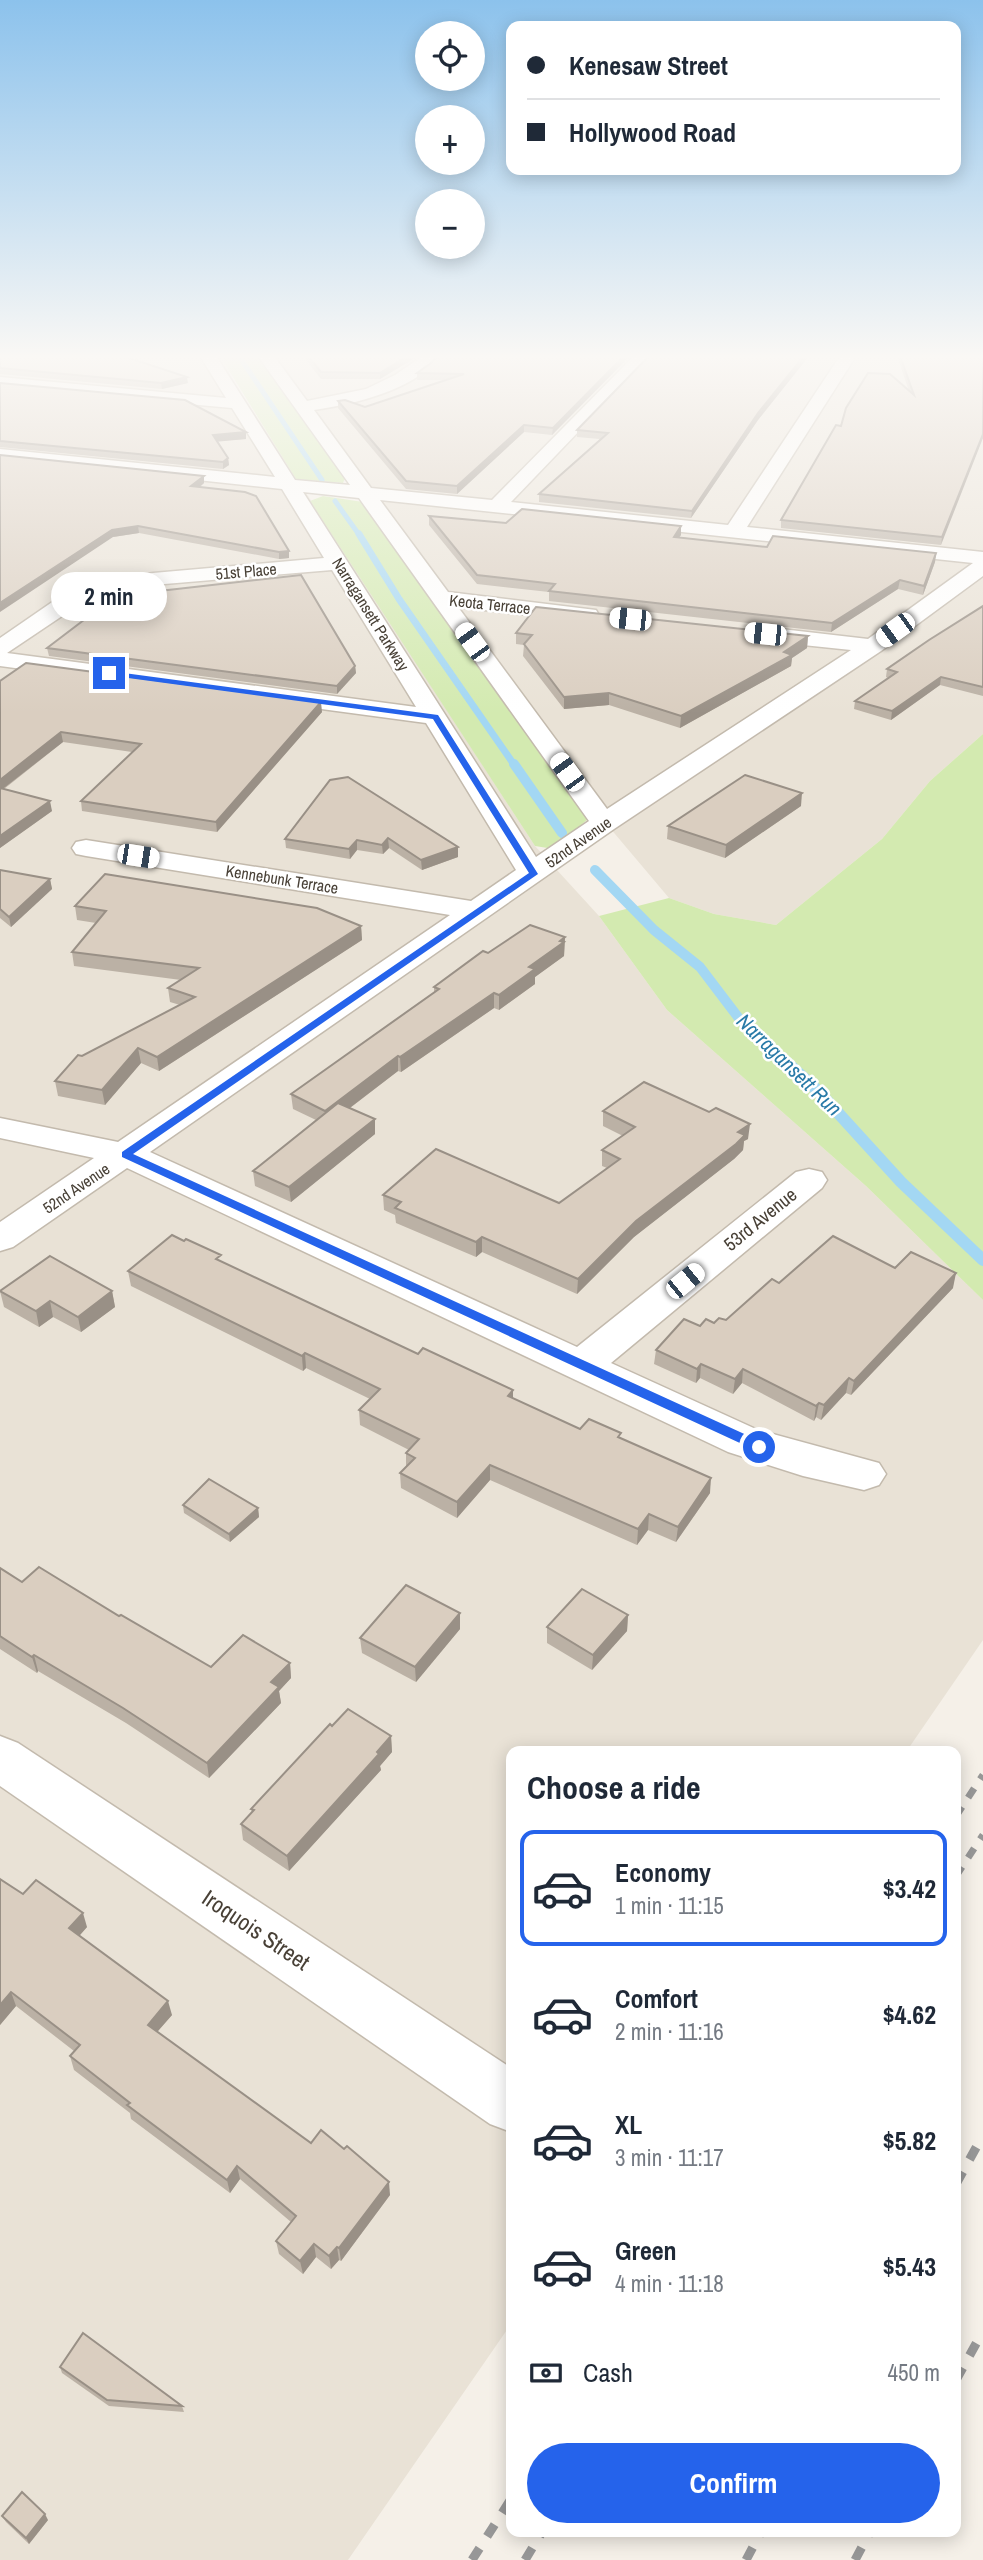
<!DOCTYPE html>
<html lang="en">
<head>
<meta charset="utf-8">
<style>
	body { margin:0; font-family:"Archivo Narrow",sans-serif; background:#f6f6f7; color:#1f2937; height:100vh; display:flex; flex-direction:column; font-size:26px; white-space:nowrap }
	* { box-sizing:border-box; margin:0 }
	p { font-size:23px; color:#747a83 }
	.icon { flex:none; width:38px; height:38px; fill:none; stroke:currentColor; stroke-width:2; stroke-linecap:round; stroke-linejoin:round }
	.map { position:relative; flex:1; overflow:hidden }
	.panel { position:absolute; left:506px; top:1746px; width:455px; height:791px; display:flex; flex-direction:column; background:#fff; border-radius:14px; box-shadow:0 4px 18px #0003 }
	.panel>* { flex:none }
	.top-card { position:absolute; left:506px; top:21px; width:455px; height:154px; border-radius:14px; box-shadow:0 4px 18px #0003; display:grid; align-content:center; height:154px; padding:0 21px; background:#fff }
	.controls { position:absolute; left:415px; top:21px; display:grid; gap:14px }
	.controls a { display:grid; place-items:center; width:70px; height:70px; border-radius:50%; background:#fff; box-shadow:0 4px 18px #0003; font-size:35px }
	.end { position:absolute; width:32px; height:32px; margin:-16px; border:9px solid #2563eb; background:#fff; box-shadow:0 0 0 4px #fff }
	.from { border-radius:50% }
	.bubble { position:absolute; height:49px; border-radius:24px; background:#fff; box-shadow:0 4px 18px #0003; font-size:23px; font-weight:700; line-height:49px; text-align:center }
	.car { position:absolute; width:21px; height:42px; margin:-21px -10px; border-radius:9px; box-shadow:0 0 5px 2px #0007; background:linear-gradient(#fff 24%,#345 0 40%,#fff 0 76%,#345 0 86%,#fff 0) }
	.top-card b { display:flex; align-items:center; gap:24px; height:66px; font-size:26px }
	.top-card b+b { border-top:2px solid #e0e1e3 }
	.top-card i { width:18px; height:18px; background:#1f2937 }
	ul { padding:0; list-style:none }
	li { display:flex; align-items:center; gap:21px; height:116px; margin:0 14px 10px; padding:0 7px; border:4px solid transparent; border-radius:14px }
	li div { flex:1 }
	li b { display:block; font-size:26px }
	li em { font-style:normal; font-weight:700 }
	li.selected { border-color:#2563eb }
	li>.icon { width:63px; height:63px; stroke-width:1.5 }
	h2 { padding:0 21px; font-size:32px; line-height:84px }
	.pay { display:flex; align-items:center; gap:18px; height:77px; padding:0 21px; font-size:26px }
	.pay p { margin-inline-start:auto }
	.action { display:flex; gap:14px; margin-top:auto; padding:14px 21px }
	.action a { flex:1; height:80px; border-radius:42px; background:#2563eb; color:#fff; font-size:28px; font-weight:700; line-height:80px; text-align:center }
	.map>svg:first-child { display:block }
	.residential { fill:#e9e2d6 }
	.green { fill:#d3eab0 }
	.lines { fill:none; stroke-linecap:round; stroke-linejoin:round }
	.stream-far3 { stroke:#a3d7f3; stroke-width:5 }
	.stream-far2 { stroke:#a3d7f3; stroke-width:7 }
	.stream-far1 { stroke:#a3d7f3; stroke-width:10 }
	.stream { stroke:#a3d7f3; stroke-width:12 }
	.minor-casing { stroke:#c3baad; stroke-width:3 }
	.minor { fill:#fff; fill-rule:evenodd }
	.rail-far1 { stroke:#979797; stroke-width:7; stroke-dasharray:11 11; stroke-linecap:butt }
	.rail { stroke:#979797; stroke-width:9; stroke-dasharray:14 14; stroke-linecap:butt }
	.wall { fill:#bbb1a5 }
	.shaded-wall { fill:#999086 }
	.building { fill:#dacec0; stroke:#999086; stroke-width:2 }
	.route { fill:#2563eb }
	.labels { text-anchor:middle; stroke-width:5; stroke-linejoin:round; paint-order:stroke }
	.far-street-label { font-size:16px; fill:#484036; stroke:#fff }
	.street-label { font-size:19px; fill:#484036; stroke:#fff }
	.water-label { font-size:21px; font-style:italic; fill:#287aa7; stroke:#fff }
	.near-street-label { font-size:23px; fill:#484036; stroke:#fff }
</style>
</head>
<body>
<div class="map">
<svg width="983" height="2560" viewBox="0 0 983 2560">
	<rect width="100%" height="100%" fill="#f5f0e8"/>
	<g class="residential">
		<path d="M0,356H220L237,386L535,846L599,916L667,1010L866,1186L983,1300V1640L906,1752H511V2324L348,2560H0Z"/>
		<path d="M262,356H983V734L930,781L882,839L776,925L714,914L669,898L599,815L292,392Z"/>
	</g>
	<g class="green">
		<path d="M220,356H259L345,478L343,483L296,479Z"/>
		<path d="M323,496L363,502L589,818L554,849L535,846L310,501Z"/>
		<path d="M983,734V1300L866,1186L667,1010L599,916L669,898L714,914L776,925L882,839L930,781Z"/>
	</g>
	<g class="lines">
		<g class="stream-far3">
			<path d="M239,356L322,480"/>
			<path d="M335,501L360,536"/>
		</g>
		<path class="stream-far2" d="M359,534L399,599L515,766"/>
		<g class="stream-far1">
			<path d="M514,764L562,833"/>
			<path d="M595,870L654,930L700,967L741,1021L786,1062"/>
		</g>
		<path class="stream" d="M784,1060L819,1092L901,1182L983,1260"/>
		<g class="minor-casing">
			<g id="minor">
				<path d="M200,356H216L295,480L350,485L258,356H274L307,401L366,389L395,375L423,356H441C414,390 355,404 314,410L371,488L492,500L634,356H651L511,502L728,525L840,356H856L747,527L983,552V576L881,651L614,829L150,1152L577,1347L796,1172L809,1169L822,1172L827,1180L822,1188L611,1363L758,1430L879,1463L886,1474L879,1485L864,1490L803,1476L728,1452L127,1168L13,1247L0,1251V1222L94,1158L0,1138V1118L118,1142L450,915L86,856L76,854L72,848L76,842L86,840L471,901L516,870L426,723L0,666V638L61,596L109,580L153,573L324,558L282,489L0,459V449L275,477L232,408L0,387V377L226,398ZM303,492L359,498L589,821L536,857ZM380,500L973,563L868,639L755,626L747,628L744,633L747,638L755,640L851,650L607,809L458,607L588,622L596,620L599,615L596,610L448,592ZM332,570L416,707L7,653L77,606L113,592L153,585Z"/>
				<path d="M0,1736L18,1743L511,2068V2132L490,2124L0,1786Z"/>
			</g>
		</g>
		<use href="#minor" class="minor"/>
		<g class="rail-far1">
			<path d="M956,1816L983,1775"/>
			<path d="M956,1876L983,1835"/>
		</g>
		<g class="rail">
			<path d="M956,2184L983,2135"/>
			<path d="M956,2380L983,2331"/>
			<path d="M472,2560L511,2499"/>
			<path d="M525,2560L542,2532"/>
			<path d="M746,2560L761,2532"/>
			<path d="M855,2560L870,2532"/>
		</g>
	</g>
	<g class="wall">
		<path d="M0,356H143L131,358L188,383L162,389L0,374Z"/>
		<path d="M303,356H418L380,379H321Z"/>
		<path d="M438,356H630L552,435L524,432L457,494L406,489L338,408V401L365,407L444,380H417V373L431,363Z"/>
		<path d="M649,356H809L758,420L691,518L539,502V494L600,439L577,437V430Z"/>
		<path d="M897,356H983L941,545L781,528V520L841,426L909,391Z"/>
		<path d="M0,383L246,432V439L217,441L228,458L229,465L223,469L0,447Z"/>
		<path d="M204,476V483L200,487L289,558L279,559L139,533L113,537Z"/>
		<path d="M429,516L506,523L681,526V535L679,537L767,547L936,553L935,562L923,595L898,589L831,632L549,601V592L477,584L429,525Z"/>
		<path d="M983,606V696L940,685L891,720L854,709L855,701L888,678L886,677L887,669Z"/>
		<path d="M516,633L808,636L807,648L792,658L791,666L680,728L609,705L564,709L523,656L524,645L516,644Z"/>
		<path d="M47,648L355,666L356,673L337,694L49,656Z"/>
		<path d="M0,681L322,712L217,832L82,811L81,801L132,752L63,742L4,789L52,811L0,848Z"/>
		<path d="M330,780L458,857L422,870L389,848L383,854L357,850L350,859L286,848L285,839Z"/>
		<path d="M801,806L725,858L667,839L668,826Z"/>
		<path d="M0,870L50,879L52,889L11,927L0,918Z"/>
		<path d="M75,906L361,926L362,940L159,1071L141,1063L105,1105L58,1096L55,1081L82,1056L180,1005L170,1002L168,988L181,980L74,966L72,952L96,923L77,920Z"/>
		<path d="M565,937L564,956L535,977V984L499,1010L494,1008L401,1072L398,1071L350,1108L375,1119V1134L291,1202L255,1186L253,1171L316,1120L293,1109L291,1094L434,992V987L488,953Z"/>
		<path d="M603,1111L748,1139L744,1141L743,1150L734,1159L634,1237L577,1294L482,1252L476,1257L396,1223L395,1215L384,1210L383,1195L559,1203L607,1168L602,1166V1150L623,1136L603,1126Z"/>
		<path d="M184,1241L222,1262L418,1354L513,1390V1398L580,1429L621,1438L710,1493L676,1542L648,1530L637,1545L490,1480L457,1518L401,1488L400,1473L406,1466V1453L409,1450L360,1425L359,1410L370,1399L306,1368L303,1371L131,1286L128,1271Z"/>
		<path d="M895,1268L953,1288L851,1395L846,1393L821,1420L816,1417L814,1421L742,1383L733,1394L700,1378L696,1383L654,1364L656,1350L700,1326L726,1320L779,1283Z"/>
		<path d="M0,1291H112L115,1307L81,1332L53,1317L39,1327L4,1307Z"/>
		<path d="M183,1505L258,1508L259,1517L230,1542L184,1513Z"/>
		<path d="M0,1568L22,1582L119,1616L211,1667L290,1663L291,1678L279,1691L281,1703L209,1778L126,1723L38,1671L37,1673L0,1649Z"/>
		<path d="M460,1613V1629L416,1682L362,1653L360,1638Z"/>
		<path d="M628,1615L627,1631L592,1670L547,1643V1627Z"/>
		<path d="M332,1726L391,1736L392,1752L380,1766L381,1770L289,1871L243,1840L241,1824L252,1812L251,1809Z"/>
		<path d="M0,1879L23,1894L87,1927L79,1936L172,2015L157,2032L311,2143L390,2195L341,2261L339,2260L331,2269L316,2257L303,2274L279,2254L276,2241L291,2222L240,2179L230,2193L131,2119L130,2113L74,2070L70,2056L74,2051L16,2006L0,2025Z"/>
		<path d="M60,2367L182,2406L184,2412L109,2406L62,2373Z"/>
		<path d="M2,2516L48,2520L29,2544L6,2522Z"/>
	</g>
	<g class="shaded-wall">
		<path d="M120,356H143L121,361Z"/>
		<path d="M407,356H418L380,379V373Z"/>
		<path d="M624,356H630L552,435L553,428Z"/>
		<path d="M804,356H809L758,420L691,518L692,511L758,413Z"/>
		<path d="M187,377L188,383L162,389L161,383Z"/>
		<path d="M524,425V432L457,494V486Z"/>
		<path d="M246,432V439L214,442L213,435Z"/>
		<path d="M983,434V438L941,545L942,537Z"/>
		<path d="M228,458L229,465L223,469V462Z"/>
		<path d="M204,476V483L192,493L191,486Z"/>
		<path d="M138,526L139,533L113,537L0,612V603L112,530Z"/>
		<path d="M681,526V535L673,545L674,537Z"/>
		<path d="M289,551V558L279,559V552Z"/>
		<path d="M936,553L935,562L923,595L924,586Z"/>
		<path d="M900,580L898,589L831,632L832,623Z"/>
		<path d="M808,636L807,648L792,658L791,666L680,728L681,716Z"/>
		<path d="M355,666L356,673L337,694V686Z"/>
		<path d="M941,677L940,685L891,720L892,711Z"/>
		<path d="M609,693V705L564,709V697Z"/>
		<path d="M321,702L322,712L217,832L216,822Z"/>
		<path d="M61,732L63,742L0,791V780Z"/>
		<path d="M802,793L801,806L725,858L726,845Z"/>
		<path d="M50,801L52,811L0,848V836Z"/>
		<path d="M388,838L389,848L383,854L382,845Z"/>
		<path d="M357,840V850L350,859L349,849Z"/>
		<path d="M458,847V857L422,870L421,860Z"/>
		<path d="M50,879L52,889L11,927L9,917Z"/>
		<path d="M361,926L362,940L159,1071L157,1057Z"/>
		<path d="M565,937L564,956L535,977V984L499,1010V995L529,967Z"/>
		<path d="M494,993V1008L401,1072L400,1057Z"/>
		<path d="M138,1048L141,1063L105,1105L102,1090Z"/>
		<path d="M398,1056V1071L326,1126L325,1111Z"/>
		<path d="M375,1119V1134L291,1202L289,1187Z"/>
		<path d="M750,1124L748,1139L744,1141L743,1150L734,1159L634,1237L577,1294L578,1279L636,1221L738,1132Z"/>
		<path d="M482,1237V1252L476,1257V1242Z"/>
		<path d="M956,1273L953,1288L851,1395L854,1381Z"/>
		<path d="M112,1291L115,1307L81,1332L78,1317Z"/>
		<path d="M50,1301L53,1317L39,1327L36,1311Z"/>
		<path d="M305,1353L306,1368L303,1371L302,1356Z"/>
		<path d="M701,1364L700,1378L696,1383L697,1369Z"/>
		<path d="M743,1369L742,1383L733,1394L735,1379Z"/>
		<path d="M849,1378L846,1393L821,1420L824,1405Z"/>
		<path d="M513,1390V1406L508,1396Z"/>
		<path d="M819,1403L816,1417L814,1421L816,1406Z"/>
		<path d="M490,1465V1480L457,1518V1502Z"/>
		<path d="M711,1478L710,1493L676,1542L678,1527Z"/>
		<path d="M258,1508L259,1517L230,1542L229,1534Z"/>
		<path d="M649,1514L648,1530L637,1545L638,1529Z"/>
		<path d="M460,1613V1629L416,1682L415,1667Z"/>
		<path d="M628,1615L627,1631L592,1670L593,1655Z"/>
		<path d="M34,1655L38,1671L37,1673L32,1657Z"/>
		<path d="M290,1663L291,1678L279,1691L281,1703L209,1778L207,1763L271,1682Z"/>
		<path d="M391,1736L392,1752L380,1766L381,1770L289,1871L287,1856Z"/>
		<path d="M83,1913L87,1927L73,1943L69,1928Z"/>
		<path d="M11,1992L16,2006L0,2025V2005Z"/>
		<path d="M168,2001L172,2015L151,2039L148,2025Z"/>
		<path d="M237,2166L240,2179L230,2193L227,2180Z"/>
		<path d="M389,2182L390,2195L341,2261L339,2248Z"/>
		<path d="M314,2244L316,2257L303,2274L300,2261Z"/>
		<path d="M337,2247L339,2260L331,2269L329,2256Z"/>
		<path d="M45,2514L48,2520L29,2544L26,2538Z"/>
	</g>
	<g class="building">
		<path d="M0,356H123L187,377L161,383L0,368Z"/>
		<path d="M308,356H407L380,373L321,372Z"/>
		<path d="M438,356H624L553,428L524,425L457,486L406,481L338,401L345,400L365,407L464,374L417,373L431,363Z"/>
		<path d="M649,356H804L758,413L692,511L539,494L608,433L577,430Z"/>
		<path d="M900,356H983V434L942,537L781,520L836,425L841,426L846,408L868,373L890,374L914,395Z"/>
		<path d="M0,383L185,400L246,432L213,435L228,458L223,462L0,441Z"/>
		<path d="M0,455L204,476L191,486L245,492L256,496L289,551L279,552L138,526L112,530L0,603Z"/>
		<path d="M522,509L681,526L674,537L767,547L773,536L936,553L924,586L900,580L832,623L549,591L555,584L477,575L429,516L506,523Z"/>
		<path d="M301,575L355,666L337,686L47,648L109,601L124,595Z"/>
		<path d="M983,606V687L941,677L892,711L855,701L897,672L887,669L929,640Z"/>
		<path d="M536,607L808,636L784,652L792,655L681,716L609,693L564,697L524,644L532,635L516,633Z"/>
		<path d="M26,663L321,702L216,822L81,801L141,744L61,732L0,780V681Z"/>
		<path d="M745,775L802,793L726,845L668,826Z"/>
		<path d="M348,777L458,847L421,860L388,838L382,845L357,840L349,849L285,839L330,780Z"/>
		<path d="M0,788L50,801L0,836Z"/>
		<path d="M0,870L50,879L9,917L0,909Z"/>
		<path d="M105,874L317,908L361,926L157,1057L138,1048L102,1090L55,1081L78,1055L82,1056L195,997L168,988L199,968L72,952L106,911L75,906Z"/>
		<path d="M530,925L565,937L560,941L564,942L529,967L535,969L499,995L494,993L400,1057L398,1056L325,1111L291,1094L439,989L434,987L483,951L488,953Z"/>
		<path d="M644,1082L709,1112L716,1108L750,1124L738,1132L745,1135L736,1144L636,1221L578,1279L482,1237L476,1242L395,1208L401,1202L383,1195L436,1149L559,1203L620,1159L602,1150L635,1127L603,1111Z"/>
		<path d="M338,1103L375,1119L289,1187L253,1171Z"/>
		<path d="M172,1235L184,1241L186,1239L221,1255L216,1259L418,1354L423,1348L513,1390L508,1396L580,1429L589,1419L621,1433L618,1437L711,1478L678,1527L649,1514L638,1529L490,1465L457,1502L400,1473L415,1458L406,1453L419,1439L359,1410L380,1389L305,1353L302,1356L128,1271Z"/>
		<path d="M833,1236L895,1268L911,1252L956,1273L854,1381L849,1378L824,1405L819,1403L816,1406L743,1369L735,1379L701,1364L697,1369L656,1350L684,1319L700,1326L706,1319L714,1323L719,1318L726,1320L772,1279L779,1283Z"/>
		<path d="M50,1256L112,1291L78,1317L50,1301L36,1311L0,1291Z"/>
		<path d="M209,1479L258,1508L229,1534L183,1505Z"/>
		<path d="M39,1567L119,1616L121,1615L211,1667L243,1635L290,1663L271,1682L279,1687L207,1763L123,1708L34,1655L32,1657L0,1636V1568L22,1582Z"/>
		<path d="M406,1585L460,1613L415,1667L360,1638Z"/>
		<path d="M582,1589L628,1615L593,1655L547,1627Z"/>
		<path d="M348,1709L391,1736L377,1752L379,1754L287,1856L241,1824L254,1810L251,1809L330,1724L332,1726Z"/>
		<path d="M0,1879L23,1894L36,1880L83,1913L69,1928L168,2001L148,2025L311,2143L321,2130L344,2149L347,2146L389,2182L339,2248L337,2247L329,2256L314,2244L300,2261L276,2241L296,2216L237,2166L227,2180L127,2105L130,2103L70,2056L80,2045L11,1992L0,2005Z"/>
		<path d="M83,2333L182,2406L107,2400L60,2367Z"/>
		<path d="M22,2492L45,2514L26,2538L2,2516Z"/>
	</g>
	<linearGradient id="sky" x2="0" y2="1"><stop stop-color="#8cc2ec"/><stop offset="0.5" stop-color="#faf8f5"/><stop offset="1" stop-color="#faf8f5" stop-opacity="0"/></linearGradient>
	<rect width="983" height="714" fill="url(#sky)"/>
	<path class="route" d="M109,671L438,715L538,874L133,1154L764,1443V1450H755L122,1157V1152L529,873L433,719L106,675Z"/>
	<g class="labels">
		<g class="far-street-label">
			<text transform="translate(246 571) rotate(-5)" y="6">51st Place</text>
			<text transform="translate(490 604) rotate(6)" y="6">Keota Terrace</text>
			<text transform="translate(371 614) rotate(58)" y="6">Narragansett Parkway</text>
			<text transform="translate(578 842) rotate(-35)" y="6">52nd Avenue</text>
			<text transform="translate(282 879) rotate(9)" y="6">Kennebunk Terrace</text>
			<text transform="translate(76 1188) rotate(-34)" y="6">52nd Avenue</text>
		</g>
		<g class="street-label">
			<text transform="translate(760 1219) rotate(-39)" y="7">53rd Avenue</text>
		</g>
		<g class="water-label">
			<text transform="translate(789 1065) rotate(44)" y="7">Narragansett Run</text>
		</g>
		<g class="near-street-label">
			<text transform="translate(256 1930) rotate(34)" y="8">Iroquois Street</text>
		</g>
	</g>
</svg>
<div class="controls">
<a><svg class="icon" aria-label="locate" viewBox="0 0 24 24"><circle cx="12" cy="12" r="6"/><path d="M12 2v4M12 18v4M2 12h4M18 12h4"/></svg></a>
<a>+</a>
<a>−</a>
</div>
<i class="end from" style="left:759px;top:1447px"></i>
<i class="end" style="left:109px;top:673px"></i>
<div class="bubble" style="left:51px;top:572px;width:116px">2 min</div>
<i class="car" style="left:630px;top:619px;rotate:276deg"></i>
<i class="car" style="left:895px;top:630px;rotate:234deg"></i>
<i class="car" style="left:765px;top:634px;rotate:276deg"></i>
<i class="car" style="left:472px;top:642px;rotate:324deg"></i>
<i class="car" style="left:567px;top:772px;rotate:324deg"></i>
<i class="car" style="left:138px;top:856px;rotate:99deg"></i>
<i class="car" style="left:685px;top:1281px;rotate:51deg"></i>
<div class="top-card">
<b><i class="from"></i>Kenesaw Street</b>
<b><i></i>Hollywood Road</b>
</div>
<section class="panel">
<h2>Choose a ride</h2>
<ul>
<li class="selected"><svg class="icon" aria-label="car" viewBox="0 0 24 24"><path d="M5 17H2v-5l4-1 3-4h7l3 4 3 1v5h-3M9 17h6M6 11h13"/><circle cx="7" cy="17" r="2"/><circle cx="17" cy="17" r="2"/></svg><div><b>Economy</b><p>1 min · 11:15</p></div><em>$3.42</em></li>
<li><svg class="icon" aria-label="car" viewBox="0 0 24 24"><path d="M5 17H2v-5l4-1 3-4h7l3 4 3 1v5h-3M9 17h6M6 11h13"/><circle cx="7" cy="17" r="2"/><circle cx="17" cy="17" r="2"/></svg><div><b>Comfort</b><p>2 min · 11:16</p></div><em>$4.62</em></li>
<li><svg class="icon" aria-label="car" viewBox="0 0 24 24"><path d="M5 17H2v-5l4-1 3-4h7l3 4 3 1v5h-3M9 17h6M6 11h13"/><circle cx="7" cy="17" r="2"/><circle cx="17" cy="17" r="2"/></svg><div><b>XL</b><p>3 min · 11:17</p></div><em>$5.82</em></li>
<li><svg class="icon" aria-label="car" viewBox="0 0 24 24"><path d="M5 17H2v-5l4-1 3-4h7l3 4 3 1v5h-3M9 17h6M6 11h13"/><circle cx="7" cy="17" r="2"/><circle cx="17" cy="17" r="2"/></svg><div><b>Green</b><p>4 min · 11:18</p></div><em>$5.43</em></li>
</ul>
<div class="pay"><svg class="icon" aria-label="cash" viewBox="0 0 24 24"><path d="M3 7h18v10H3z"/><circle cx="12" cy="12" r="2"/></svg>Cash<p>450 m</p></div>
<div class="action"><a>Confirm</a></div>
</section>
</div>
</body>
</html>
